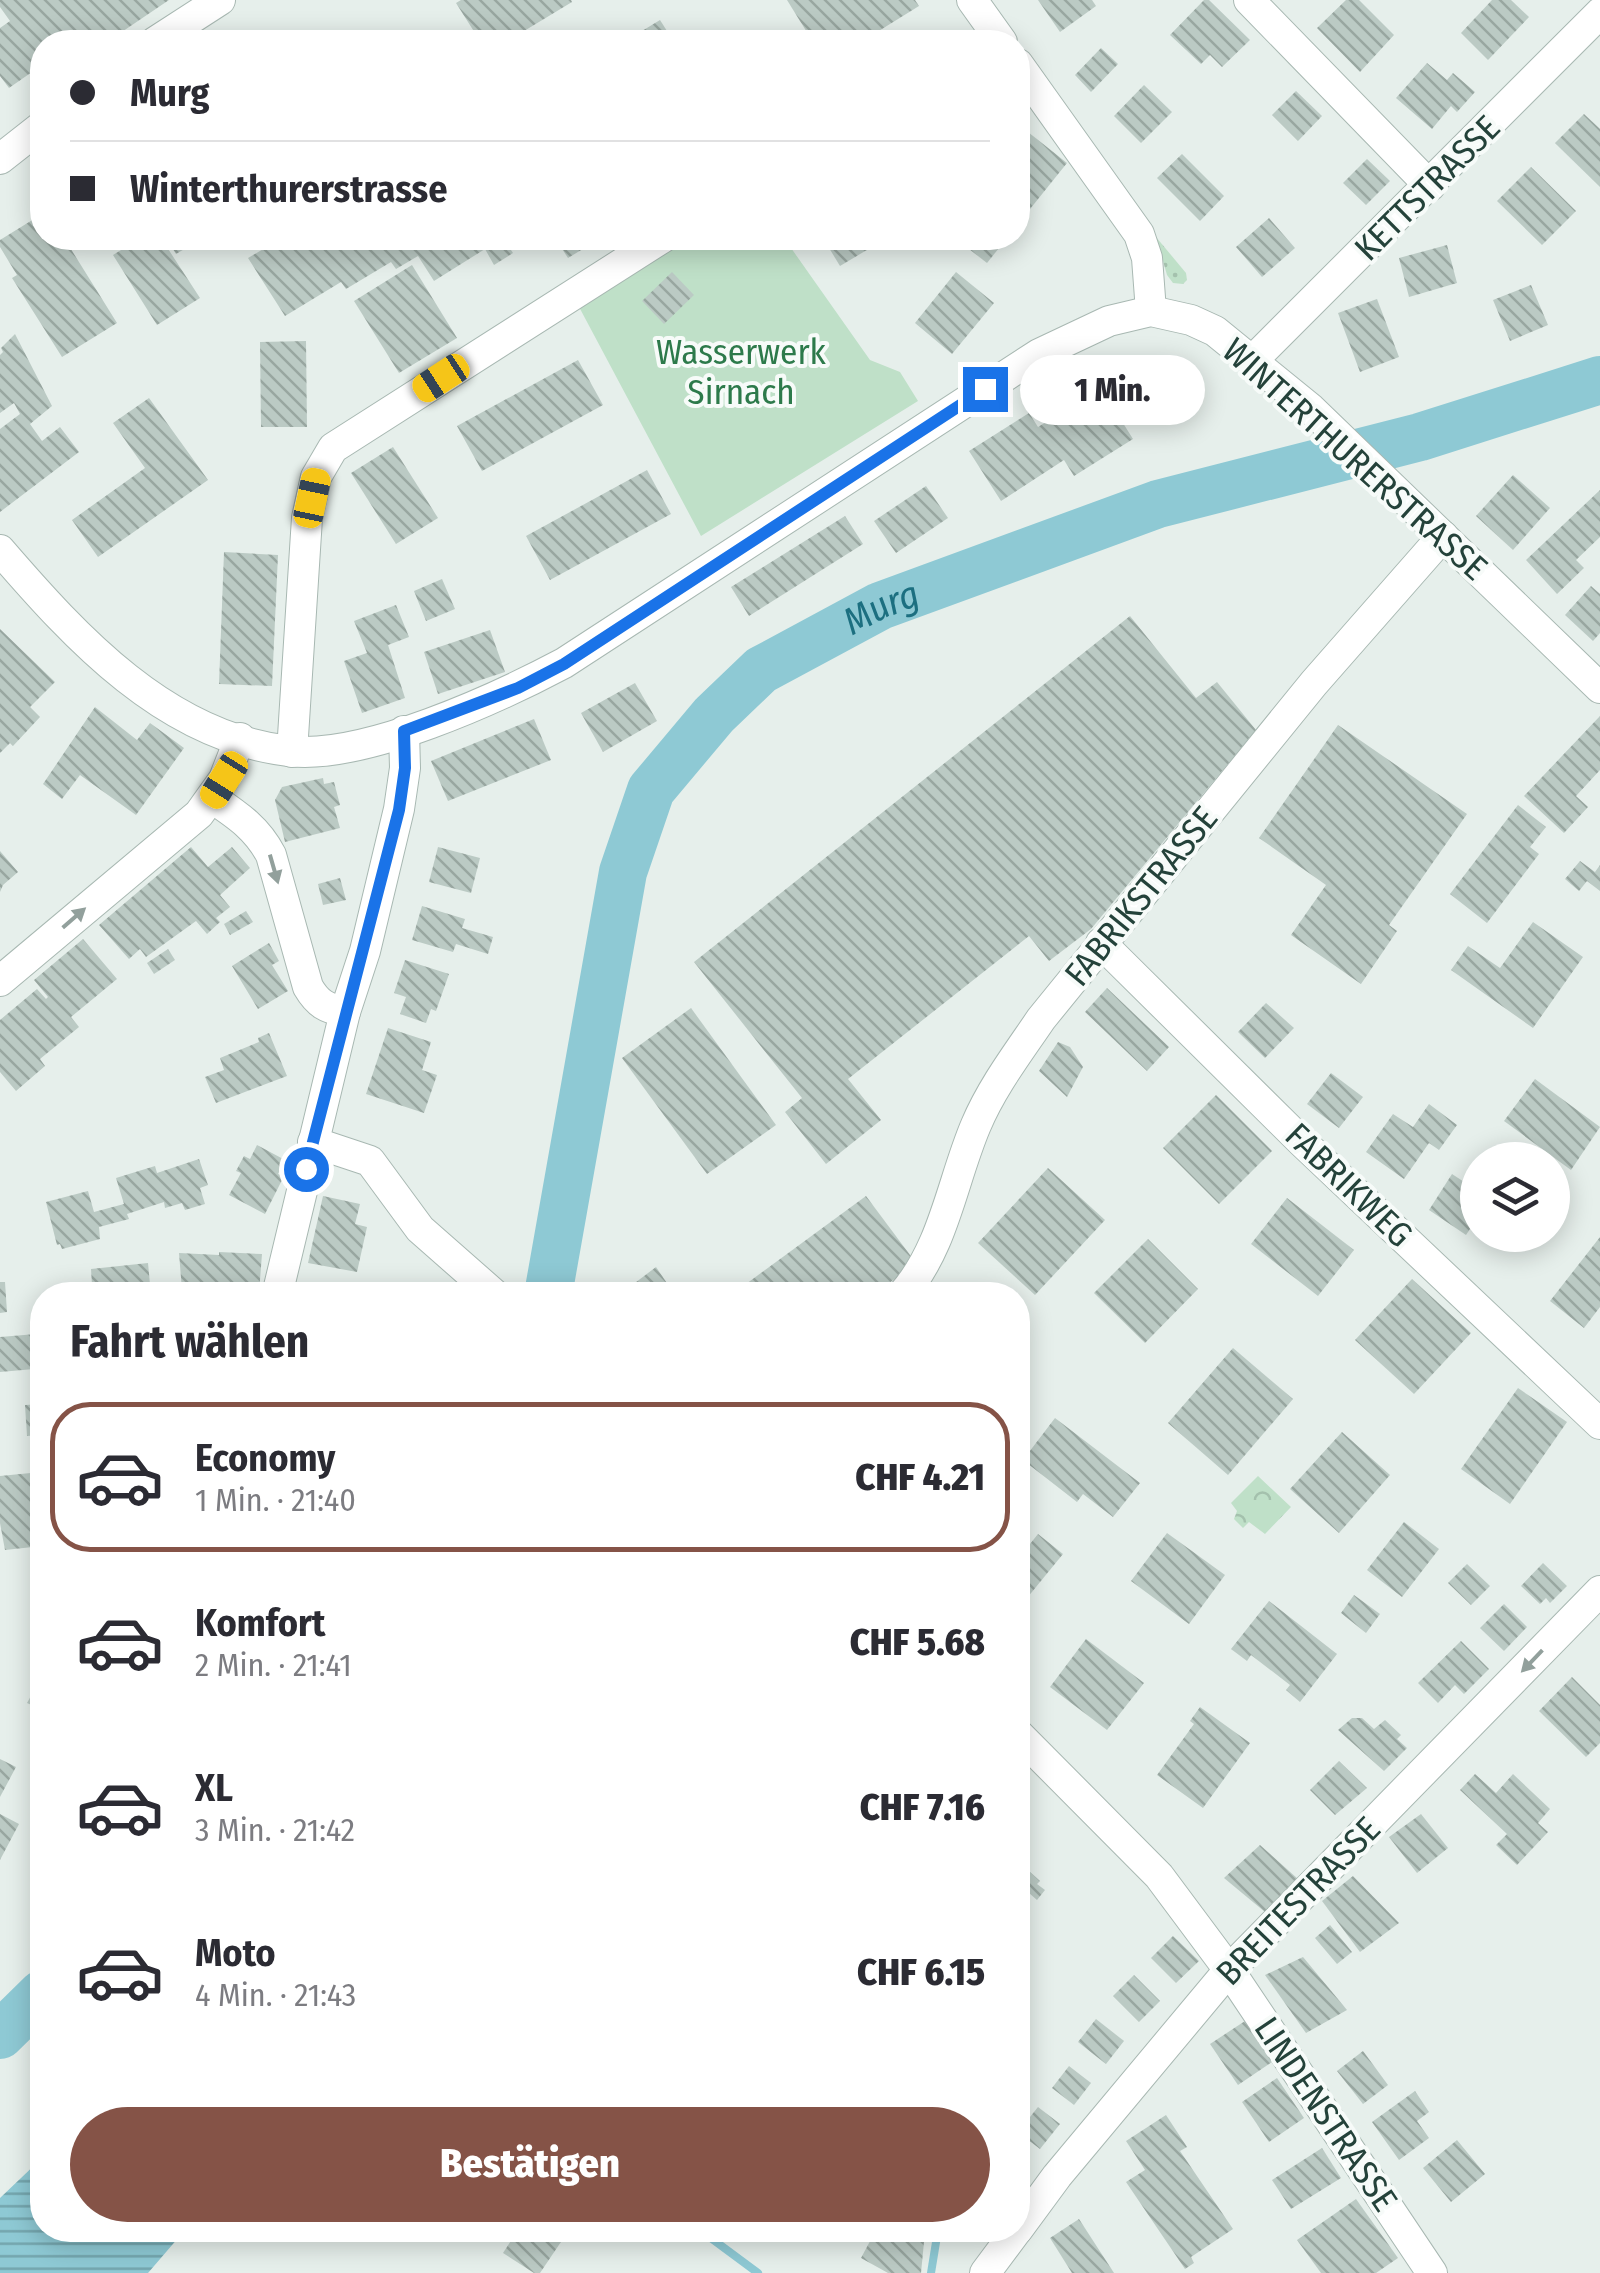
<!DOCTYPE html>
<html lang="de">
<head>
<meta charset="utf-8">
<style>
	body { margin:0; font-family:"Fira Sans Condensed",sans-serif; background:#f7f7f7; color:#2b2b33; height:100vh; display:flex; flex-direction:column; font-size:38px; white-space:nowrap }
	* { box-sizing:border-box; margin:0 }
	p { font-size:32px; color:#7c7c81 }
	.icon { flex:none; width:55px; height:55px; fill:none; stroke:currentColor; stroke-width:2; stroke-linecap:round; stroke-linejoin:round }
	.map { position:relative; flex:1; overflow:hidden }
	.details { position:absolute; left:30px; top:1282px; width:1000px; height:960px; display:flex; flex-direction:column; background:#fff; border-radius:40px; box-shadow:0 5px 25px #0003 }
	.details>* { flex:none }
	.hud { position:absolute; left:30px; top:30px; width:1000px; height:220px; border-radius:40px; box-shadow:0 5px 25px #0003; display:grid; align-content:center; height:220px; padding:0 40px; background:#fff }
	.buttons { position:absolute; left:1460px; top:1142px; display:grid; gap:20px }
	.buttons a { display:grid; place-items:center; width:110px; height:110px; border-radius:50%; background:#fff; box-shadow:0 5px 25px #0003; font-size:50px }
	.end { position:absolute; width:45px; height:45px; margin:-22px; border:12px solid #1a73e8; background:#fff; box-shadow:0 0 0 5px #fff }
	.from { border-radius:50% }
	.bubble { position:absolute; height:70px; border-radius:35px; background:#fff; box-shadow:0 5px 25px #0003; font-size:32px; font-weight:800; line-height:70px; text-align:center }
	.car { position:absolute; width:30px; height:60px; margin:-30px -15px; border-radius:12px; box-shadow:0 0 8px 2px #0007; background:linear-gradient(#f5c518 24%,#345 0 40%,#f5c518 0 76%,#345 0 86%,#f5c518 0) }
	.hud b { display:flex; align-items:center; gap:35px; height:95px; font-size:38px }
	.hud b+b { border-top:2px solid #e1e1e2 }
	.hud i { width:25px; height:25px; background:#2b2b33 }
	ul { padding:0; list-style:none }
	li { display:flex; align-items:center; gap:30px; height:150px; margin:0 20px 15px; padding:0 20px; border:5px solid transparent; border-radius:40px }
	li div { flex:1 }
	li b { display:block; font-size:38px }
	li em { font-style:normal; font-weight:800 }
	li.current { border-color:#855347 }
	li>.icon { width:90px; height:90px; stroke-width:1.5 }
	h2 { padding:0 40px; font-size:45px; line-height:120px }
	.action { display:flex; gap:20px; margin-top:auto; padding:20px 40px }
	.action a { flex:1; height:115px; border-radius:60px; background:#855347; color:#fff; font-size:40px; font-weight:800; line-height:115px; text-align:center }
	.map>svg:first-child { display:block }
	.grass { fill:url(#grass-dots) }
	.park { fill:url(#park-crowns) }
	.garden { fill:#bfe0c8 }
	.water { fill:url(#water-rules) }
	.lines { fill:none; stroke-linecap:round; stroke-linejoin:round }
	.stream { stroke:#8ec9d4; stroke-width:8 }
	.river { stroke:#8ec9d4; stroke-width:48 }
	.building { fill:url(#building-back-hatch) }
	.minor-casing { stroke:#a8b8b2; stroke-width:32 }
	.minor { stroke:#fff; stroke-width:30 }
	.oneway { fill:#92a09c }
	.route { stroke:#1a73e8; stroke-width:12 }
	.labels { text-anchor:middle; stroke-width:8; stroke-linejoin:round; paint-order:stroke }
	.street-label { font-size:35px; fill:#24423a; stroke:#f7fbf9 }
	.park-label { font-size:35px; fill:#2d7a4b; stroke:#f7fbf9 }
	.water-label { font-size:38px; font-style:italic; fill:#1c6f80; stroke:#f7fbf9 }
</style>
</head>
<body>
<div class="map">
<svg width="1600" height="2273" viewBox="0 0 1600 2273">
	<defs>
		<pattern id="grass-dots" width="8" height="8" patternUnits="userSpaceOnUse" patternTransform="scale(2.5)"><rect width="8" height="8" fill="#bfe0c8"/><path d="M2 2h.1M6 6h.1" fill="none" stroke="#a4c1ad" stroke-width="1.8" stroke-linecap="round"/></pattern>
		<pattern id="park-crowns" width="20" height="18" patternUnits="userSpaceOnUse" patternTransform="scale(2.5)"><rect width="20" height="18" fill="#bfe0c8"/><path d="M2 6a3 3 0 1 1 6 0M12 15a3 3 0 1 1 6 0" fill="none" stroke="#a4c1ad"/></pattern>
		<pattern id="water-rules" width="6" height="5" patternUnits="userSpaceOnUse" patternTransform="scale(2.5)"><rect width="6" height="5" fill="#8ec9d4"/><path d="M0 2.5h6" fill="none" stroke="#74a5ad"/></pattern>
		<pattern id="building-back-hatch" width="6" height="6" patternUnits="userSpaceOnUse" patternTransform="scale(2.5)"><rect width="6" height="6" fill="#bbcac4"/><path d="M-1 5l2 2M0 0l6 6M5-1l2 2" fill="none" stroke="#98a6a0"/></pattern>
	</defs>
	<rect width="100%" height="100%" fill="#e6efeb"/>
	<path class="grass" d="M1156,237L1186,273L1187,280L1183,284L1173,283L1167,275Z"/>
	<path class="park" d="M1258,1476L1291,1507L1265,1534L1249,1522L1243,1528L1234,1519L1237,1511L1231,1503Z"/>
	<path class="garden" d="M689,238H784L870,360L900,372L918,401L701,536L578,305Z"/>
	<path class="water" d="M42,2158V2230H185L148,2273H0V2198Z"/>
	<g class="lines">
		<g class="stream">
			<path d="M700,2230L758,2273"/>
			<path d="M931,2273L938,2230"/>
		</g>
		<g class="river">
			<path id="s1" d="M548,1295L623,872L651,790L714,715L761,670L880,606L1158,504L1420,437L1600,380"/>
			<path d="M0,2035L42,1994"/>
		</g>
	</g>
	<g class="building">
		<path d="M0,0H169L107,42H42V65L9,88L0,76V28L10,21L0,7Z"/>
		<path d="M461,0H571L572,2L506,42L498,30L480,41L456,3Z"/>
		<path d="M787,0H915L919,6L861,42H813Z"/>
		<path d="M1038,0H1092L1096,6L1060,32Z"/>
		<path d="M1204,0H1209L1250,40L1222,67L1210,55L1201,64L1170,35Z"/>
		<path d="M1346,0H1359L1394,35L1360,72L1317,28Z"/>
		<path d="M1492,0H1511L1529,17L1488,60L1461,33Z"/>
		<path d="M660,20L674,42H624Z"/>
		<path d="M1101,48L1118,64L1091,92L1075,75Z"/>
		<path d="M1427,63L1447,80L1453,73L1475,92L1457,112L1451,106L1432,129L1396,98Z"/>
		<path d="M1144,85L1172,112L1141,143L1114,116Z"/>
		<path d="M1296,91L1322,116L1298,141L1272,115Z"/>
		<path d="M1584,114L1600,129V187L1555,143Z"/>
		<path d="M1028,132L1067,163L1018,224V145Z"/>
		<path d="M1182,154L1224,196L1200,221L1157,178Z"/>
		<path d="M1367,159L1390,181L1366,205L1343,183Z"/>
		<path d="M1531,167L1576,211L1542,245L1497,201Z"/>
		<path d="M42,214V238H64L117,323L62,357L12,278L17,275L0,247V240Z"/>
		<path d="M1269,218L1295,248L1262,277L1236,247Z"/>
		<path d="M135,238H161L200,298L157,325L113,255L137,240Z"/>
		<path d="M166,238H203L176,254Z"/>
		<path d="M282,238H503L513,253L494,265L485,249L434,281L418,256L396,269L391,262L346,289L341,282L285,316L248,258Z"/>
		<path d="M555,238H601L568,258Z"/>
		<path d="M823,238H887L840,266Z"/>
		<path d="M955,238H1007L987,263Z"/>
		<path d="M1447,245L1457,283L1409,297L1399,258Z"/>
		<path d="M412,265L457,338L399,373L354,301Z"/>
		<path d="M672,272L694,295L664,324L642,301Z"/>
		<path d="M956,272L994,303L952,354L915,323Z"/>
		<path d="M1531,285L1548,325L1510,341L1493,300Z"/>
		<path d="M1377,299L1399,357L1360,372L1338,313Z"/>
		<path d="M15,334L52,406L30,424L42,441L60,427L79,452L0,512V429L20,414L14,403L0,413V355L3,352L1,348Z"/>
		<path d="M306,341L307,427H261L260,342Z"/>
		<path d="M578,360L603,405L482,471L457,426Z"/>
		<path d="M1101,388L1133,439L1074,476L1064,460L1001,501L969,451L1029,413L1038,427Z"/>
		<path d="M149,398L208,480L98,557L72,520L145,468L113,423Z"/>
		<path d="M393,447L438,518L396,544L351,473Z"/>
		<path d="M647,470L671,514L550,580L526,536Z"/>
		<path d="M1513,475L1550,508L1513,550L1476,516Z"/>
		<path d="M926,486L948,518L896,553L874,521Z"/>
		<path d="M1600,490V537L1576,560L1584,568L1557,594L1526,560Z"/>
		<path d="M845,516L863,544L749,616L731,587Z"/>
		<path d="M224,552L278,555L272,686L219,684Z"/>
		<path d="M442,579L455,609L426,621L414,591Z"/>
		<path d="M1591,586L1600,594V633L1593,641L1565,615Z"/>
		<path d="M396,605L409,637L388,645L405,698L362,713L344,661L367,653L354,621Z"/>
		<path d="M1130,616L1196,698L1217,682L1256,730L1091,929L1049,961L1029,936L848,1079L881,1120L826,1164L785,1112L802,1098L694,962Z"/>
		<path d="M0,629L55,682L30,707L40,717L13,746L10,743L0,753Z"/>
		<path d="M490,630L505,672L438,694L424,652Z"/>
		<path d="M635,683L657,721L603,752L581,713Z"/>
		<path d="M95,707L137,740L150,723L184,748L136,815L80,775L62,799L43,784Z"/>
		<path d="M1600,716V770L1576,796L1588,807L1564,833L1524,796Z"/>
		<path d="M534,719L551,760L448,801L431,761Z"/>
		<path d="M1338,725L1467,814L1389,925L1397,931L1361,984L1291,935L1326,885L1259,838Z"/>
		<path d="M323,778L324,784L334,782L340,805L334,807L340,828L285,842L275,800L282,787Z"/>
		<path d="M1518,805L1546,827L1530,847L1539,854L1487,923L1450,894Z"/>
		<path d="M191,847L208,867L232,847L250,868L220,895L230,907L216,918L220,922L207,934L196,921L146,957L140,949L129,959L99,925Z"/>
		<path d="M438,847L480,858L471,893L429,882Z"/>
		<path d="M0,851L18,872L3,885L0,892Z"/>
		<path d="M1580,861L1595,872L1600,865V891L1587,881L1579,891L1565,879Z"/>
		<path d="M340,878L346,900L323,905L318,884Z"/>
		<path d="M422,906L465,919L462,928L493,937L488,954L456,944L453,952L412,940Z"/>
		<path d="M246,911L253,922L230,935L224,924Z"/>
		<path d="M1533,922L1583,957L1533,1028L1451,970L1468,946L1500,968Z"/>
		<path d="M83,939L117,979L71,1017L79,1027L40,1059L45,1066L16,1091L0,1072V1020L37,989L46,999L48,997L34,980Z"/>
		<path d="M269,943L279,961L272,965L288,991L258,1009L232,966Z"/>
		<path d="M168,949L175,960L154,974L147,963Z"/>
		<path d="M405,960L449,974L436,1011L431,1009L426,1023L400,1014L406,997L394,993Z"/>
		<path d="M1107,988L1169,1047L1147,1071L1085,1012Z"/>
		<path d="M1266,1003L1294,1028L1265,1058L1238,1032Z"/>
		<path d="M691,1008L776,1125L707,1174L622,1058Z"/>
		<path d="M388,1028L431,1042L422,1070L437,1075L424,1113L366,1094Z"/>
		<path d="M269,1033L287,1076L216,1103L205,1077L224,1070L220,1058L259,1042L258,1038Z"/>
		<path d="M1058,1042L1070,1047L1083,1067L1067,1097L1039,1071Z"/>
		<path d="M1331,1073L1363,1097L1339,1128L1307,1104Z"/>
		<path d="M1535,1079L1600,1127L1571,1170L1504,1121Z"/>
		<path d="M1216,1095L1272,1151L1219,1204L1163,1148Z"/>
		<path d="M1429,1104L1457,1125L1439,1150L1429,1143L1404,1179L1366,1152L1393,1114L1413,1127Z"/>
		<path d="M257,1145L285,1160L278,1174L284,1176L265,1214L229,1195L241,1173L236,1171L244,1156L250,1159Z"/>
		<path d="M199,1159L208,1185L200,1188L205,1204L185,1210L182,1203L165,1208L164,1202L127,1214L129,1219L99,1227L100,1239L62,1249L60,1244L57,1245L46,1202L88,1191L94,1212L124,1204L116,1178L155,1166L157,1173Z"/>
		<path d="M1048,1168L1105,1220L1035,1295L978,1243Z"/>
		<path d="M1452,1174L1478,1191V1217L1466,1235L1429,1210Z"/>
		<path d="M323,1196L360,1204L355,1224L367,1227L357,1272L308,1263Z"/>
		<path d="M866,1196L916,1263L873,1295H731Z"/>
		<path d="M1287,1198L1354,1250L1318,1296L1251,1244Z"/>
		<path d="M1600,1237V1307L1584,1328L1550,1301Z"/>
		<path d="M1148,1239L1198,1289L1145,1343L1094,1293Z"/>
		<path d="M219,1252L262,1254L259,1293L217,1290V1287L182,1290L179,1253L219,1255Z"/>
		<path d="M148,1263L151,1295H119L118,1283L92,1285L91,1269Z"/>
		<path d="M656,1267L675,1295H619Z"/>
		<path d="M1412,1279L1471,1333L1414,1394L1355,1340Z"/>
		<path d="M0,1282H5L7,1312L0,1313Z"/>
		<path d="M36,1334L37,1342L42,1341V1372L34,1373V1369L0,1372V1337Z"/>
		<path d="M1233,1348L1293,1399L1228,1475L1168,1423Z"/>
		<path d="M1518,1388L1567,1422L1510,1504L1461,1469Z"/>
		<path d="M42,1404V1435L27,1436L25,1405Z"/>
		<path d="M1055,1418L1140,1483L1113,1517L1083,1494L1077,1502L1023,1460Z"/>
		<path d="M1342,1432L1390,1475L1339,1533L1290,1489Z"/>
		<path d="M41,1472L42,1546L5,1550L0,1523V1476Z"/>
		<path d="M1404,1522L1439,1549L1402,1597L1367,1570Z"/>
		<path d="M1167,1533L1225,1575L1189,1624L1131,1581Z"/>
		<path d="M1038,1534L1063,1554L1018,1609V1559Z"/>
		<path d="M1543,1563L1567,1586L1550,1603L1546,1598L1540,1604L1521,1586Z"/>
		<path d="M1467,1564L1490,1586L1471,1605L1448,1583Z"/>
		<path d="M1354,1595L1380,1614L1366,1633L1341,1613Z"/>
		<path d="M1269,1601L1337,1654L1300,1702L1286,1690L1290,1685L1251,1655L1247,1661L1231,1649Z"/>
		<path d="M1504,1604L1527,1627L1504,1651L1480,1628Z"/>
		<path d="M1086,1639L1144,1683L1107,1730L1050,1687Z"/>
		<path d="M1461,1641L1489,1669L1464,1694L1455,1685L1438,1703L1418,1683Z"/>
		<path d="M1572,1677L1600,1705V1743L1586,1757L1539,1711Z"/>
		<path d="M32,1694L41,1698L36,1707L27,1703Z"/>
		<path d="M1200,1707L1250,1743L1203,1808L1157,1775L1194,1724L1190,1721Z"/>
		<path d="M1352,1718H1362L1374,1729L1385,1720L1401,1735L1397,1739L1407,1748L1384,1771L1338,1730Z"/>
		<path d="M0,1759L16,1767L0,1797Z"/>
		<path d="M1339,1761L1367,1788L1335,1815L1310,1790Z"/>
		<path d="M1475,1774L1496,1793L1513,1774L1550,1809L1538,1823L1548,1832L1517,1865L1496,1845L1507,1834L1460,1790Z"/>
		<path d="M0,1814L19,1824L0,1860Z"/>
		<path d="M1421,1814L1448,1848L1417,1873L1389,1837Z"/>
		<path d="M1260,1845L1298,1879L1265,1912L1224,1878Z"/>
		<path d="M1018,1861L1040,1881L1037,1884L1045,1890L1037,1900L1029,1893L1018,1906Z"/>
		<path d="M1353,1876L1399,1923L1360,1952L1322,1901Z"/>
		<path d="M1330,1925L1352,1952L1337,1964L1315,1938Z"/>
		<path d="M1173,1936L1199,1961L1176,1983L1151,1958Z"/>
		<path d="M1303,1957L1347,2010L1306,2033L1265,1975Z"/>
		<path d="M1134,1975L1160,2001L1139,2022L1113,1996Z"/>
		<path d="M1096,2019L1124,2041L1106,2064L1078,2042Z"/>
		<path d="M1245,2021L1272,2062L1238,2085L1210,2044Z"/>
		<path d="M1363,2051L1388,2085L1363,2104L1337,2071Z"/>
		<path d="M1069,2066L1091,2083L1074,2105L1052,2088Z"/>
		<path d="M1277,2078L1304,2118L1269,2142L1242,2102Z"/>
		<path d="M1415,2091L1429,2112L1417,2121L1429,2138L1399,2160L1372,2122Z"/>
		<path d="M1038,2107L1060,2124L1040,2149L1018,2132Z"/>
		<path d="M1166,2115L1187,2147L1180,2151L1233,2229L1191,2257L1194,2263L1185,2269L1126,2182L1145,2170L1126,2141Z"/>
		<path d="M1457,2140L1485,2174L1451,2202L1423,2168Z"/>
		<path d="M1322,2148L1341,2178L1291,2209L1272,2180Z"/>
		<path d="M1356,2199L1398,2258L1376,2273H1321L1297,2240Z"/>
		<path d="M1079,2219L1114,2273H1072L1050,2238Z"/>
		<path d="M518,2230H569L540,2273H534L503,2253Z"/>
		<path d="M876,2230H902L924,2242L921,2273H888L861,2258Z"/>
	</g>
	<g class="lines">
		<g class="minor-casing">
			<g id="minor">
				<path d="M972,0L1002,42"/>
				<path d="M1249,0L1430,186"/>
				<path d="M155,42L220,0"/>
				<path d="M1018,64L1139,234L1147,258L1151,311"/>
				<path d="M0,159L42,126"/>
				<path d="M1252,361L1600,13"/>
				<path d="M0,550C76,638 166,737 289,751C364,760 498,698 564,663L1039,354L1109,321L1151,311L1191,320L1215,331L1311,409L1600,688"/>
				<path d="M292,752L307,518L316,477L333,448L662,238"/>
				<path d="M212,798C237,815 257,828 271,855L308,987C318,1004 326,1008 345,1012"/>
				<path d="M1101,943L1302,1142L1600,1424"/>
				<path d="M0,981L199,814L224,779L240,738"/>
				<path d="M313,1142L370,1161L420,1229L495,1295"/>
				<path d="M277,1295L345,1012L365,951L399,809L405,768L404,731"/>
				<path d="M902,1295C944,1248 952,1181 976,1125C992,1087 1018,1053 1041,1019L1314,683L1443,536"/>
				<path d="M1018,1734L1159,1876L1229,1970L1432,2273"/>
				<path d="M1018,2229L1057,2176L1229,1970L1600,1591"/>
				<path d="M985,2273L1017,2230"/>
			</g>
		</g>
		<use href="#minor" class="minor"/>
	</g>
	<defs><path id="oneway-solid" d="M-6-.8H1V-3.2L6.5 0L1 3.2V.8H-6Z" transform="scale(2.5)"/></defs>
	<g class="oneway">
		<use href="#oneway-solid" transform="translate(274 869) rotate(74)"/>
		<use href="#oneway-solid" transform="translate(74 918) rotate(-41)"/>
		<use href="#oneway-solid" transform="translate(1532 1661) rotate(134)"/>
	</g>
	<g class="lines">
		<path class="route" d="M306,1169L399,810L405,768L404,731L518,688L564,664L985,389"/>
	</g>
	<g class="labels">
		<g class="street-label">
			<text transform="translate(1427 188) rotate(-45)" y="12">KETTSTRASSE</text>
			<text transform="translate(1355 459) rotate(42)" y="12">WINTERTHURERSTRASSE</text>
			<text transform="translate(1141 896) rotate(-51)" y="12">FABRIKSTRASSE</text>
			<text transform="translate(1349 1185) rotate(44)" y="12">FABRIKWEG</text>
			<text transform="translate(1298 1901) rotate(-46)" y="12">BREITESTRASSE</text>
			<text transform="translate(1326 2114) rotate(56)" y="12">LINDENSTRASSE</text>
		</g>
		<g class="park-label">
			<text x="741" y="364">Wasserwerk<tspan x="741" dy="40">Sirnach</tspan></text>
		</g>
		<g class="water-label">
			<text dy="13" stroke="none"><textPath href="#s1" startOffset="815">Murg</textPath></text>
		</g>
	</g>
</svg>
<div class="buttons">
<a><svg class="icon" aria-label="layers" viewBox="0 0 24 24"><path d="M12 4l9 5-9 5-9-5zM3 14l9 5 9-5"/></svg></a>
</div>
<i class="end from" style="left:306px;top:1169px"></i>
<i class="end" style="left:985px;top:389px"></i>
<div class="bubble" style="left:1020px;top:355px;width:185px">1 Min.</div>
<i class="car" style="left:441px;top:378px;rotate:237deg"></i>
<i class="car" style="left:312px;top:498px;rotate:12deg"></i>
<i class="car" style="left:224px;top:780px;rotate:212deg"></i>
<div class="hud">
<b><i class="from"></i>Murg</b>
<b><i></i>Winterthurerstrasse</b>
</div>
<section class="details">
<h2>Fahrt wählen</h2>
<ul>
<li class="current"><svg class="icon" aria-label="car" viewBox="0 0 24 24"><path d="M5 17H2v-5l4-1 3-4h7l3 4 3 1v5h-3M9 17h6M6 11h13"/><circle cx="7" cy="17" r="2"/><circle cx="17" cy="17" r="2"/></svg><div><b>Economy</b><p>1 Min. · 21:40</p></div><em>CHF 4.21</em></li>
<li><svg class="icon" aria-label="car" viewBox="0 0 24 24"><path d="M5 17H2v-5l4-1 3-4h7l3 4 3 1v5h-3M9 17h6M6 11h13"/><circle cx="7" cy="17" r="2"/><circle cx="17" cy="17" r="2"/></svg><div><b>Komfort</b><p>2 Min. · 21:41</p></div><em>CHF 5.68</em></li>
<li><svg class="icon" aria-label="car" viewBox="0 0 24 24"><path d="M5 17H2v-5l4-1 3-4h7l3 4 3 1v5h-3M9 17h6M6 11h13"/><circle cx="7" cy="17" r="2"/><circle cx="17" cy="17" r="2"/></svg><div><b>XL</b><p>3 Min. · 21:42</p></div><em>CHF 7.16</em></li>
<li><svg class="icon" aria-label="car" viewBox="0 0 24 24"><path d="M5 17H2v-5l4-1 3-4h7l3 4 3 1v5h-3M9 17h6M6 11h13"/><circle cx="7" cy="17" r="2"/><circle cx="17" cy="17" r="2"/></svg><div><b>Moto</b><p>4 Min. · 21:43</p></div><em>CHF 6.15</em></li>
</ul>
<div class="action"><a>Bestätigen</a></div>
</section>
</div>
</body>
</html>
